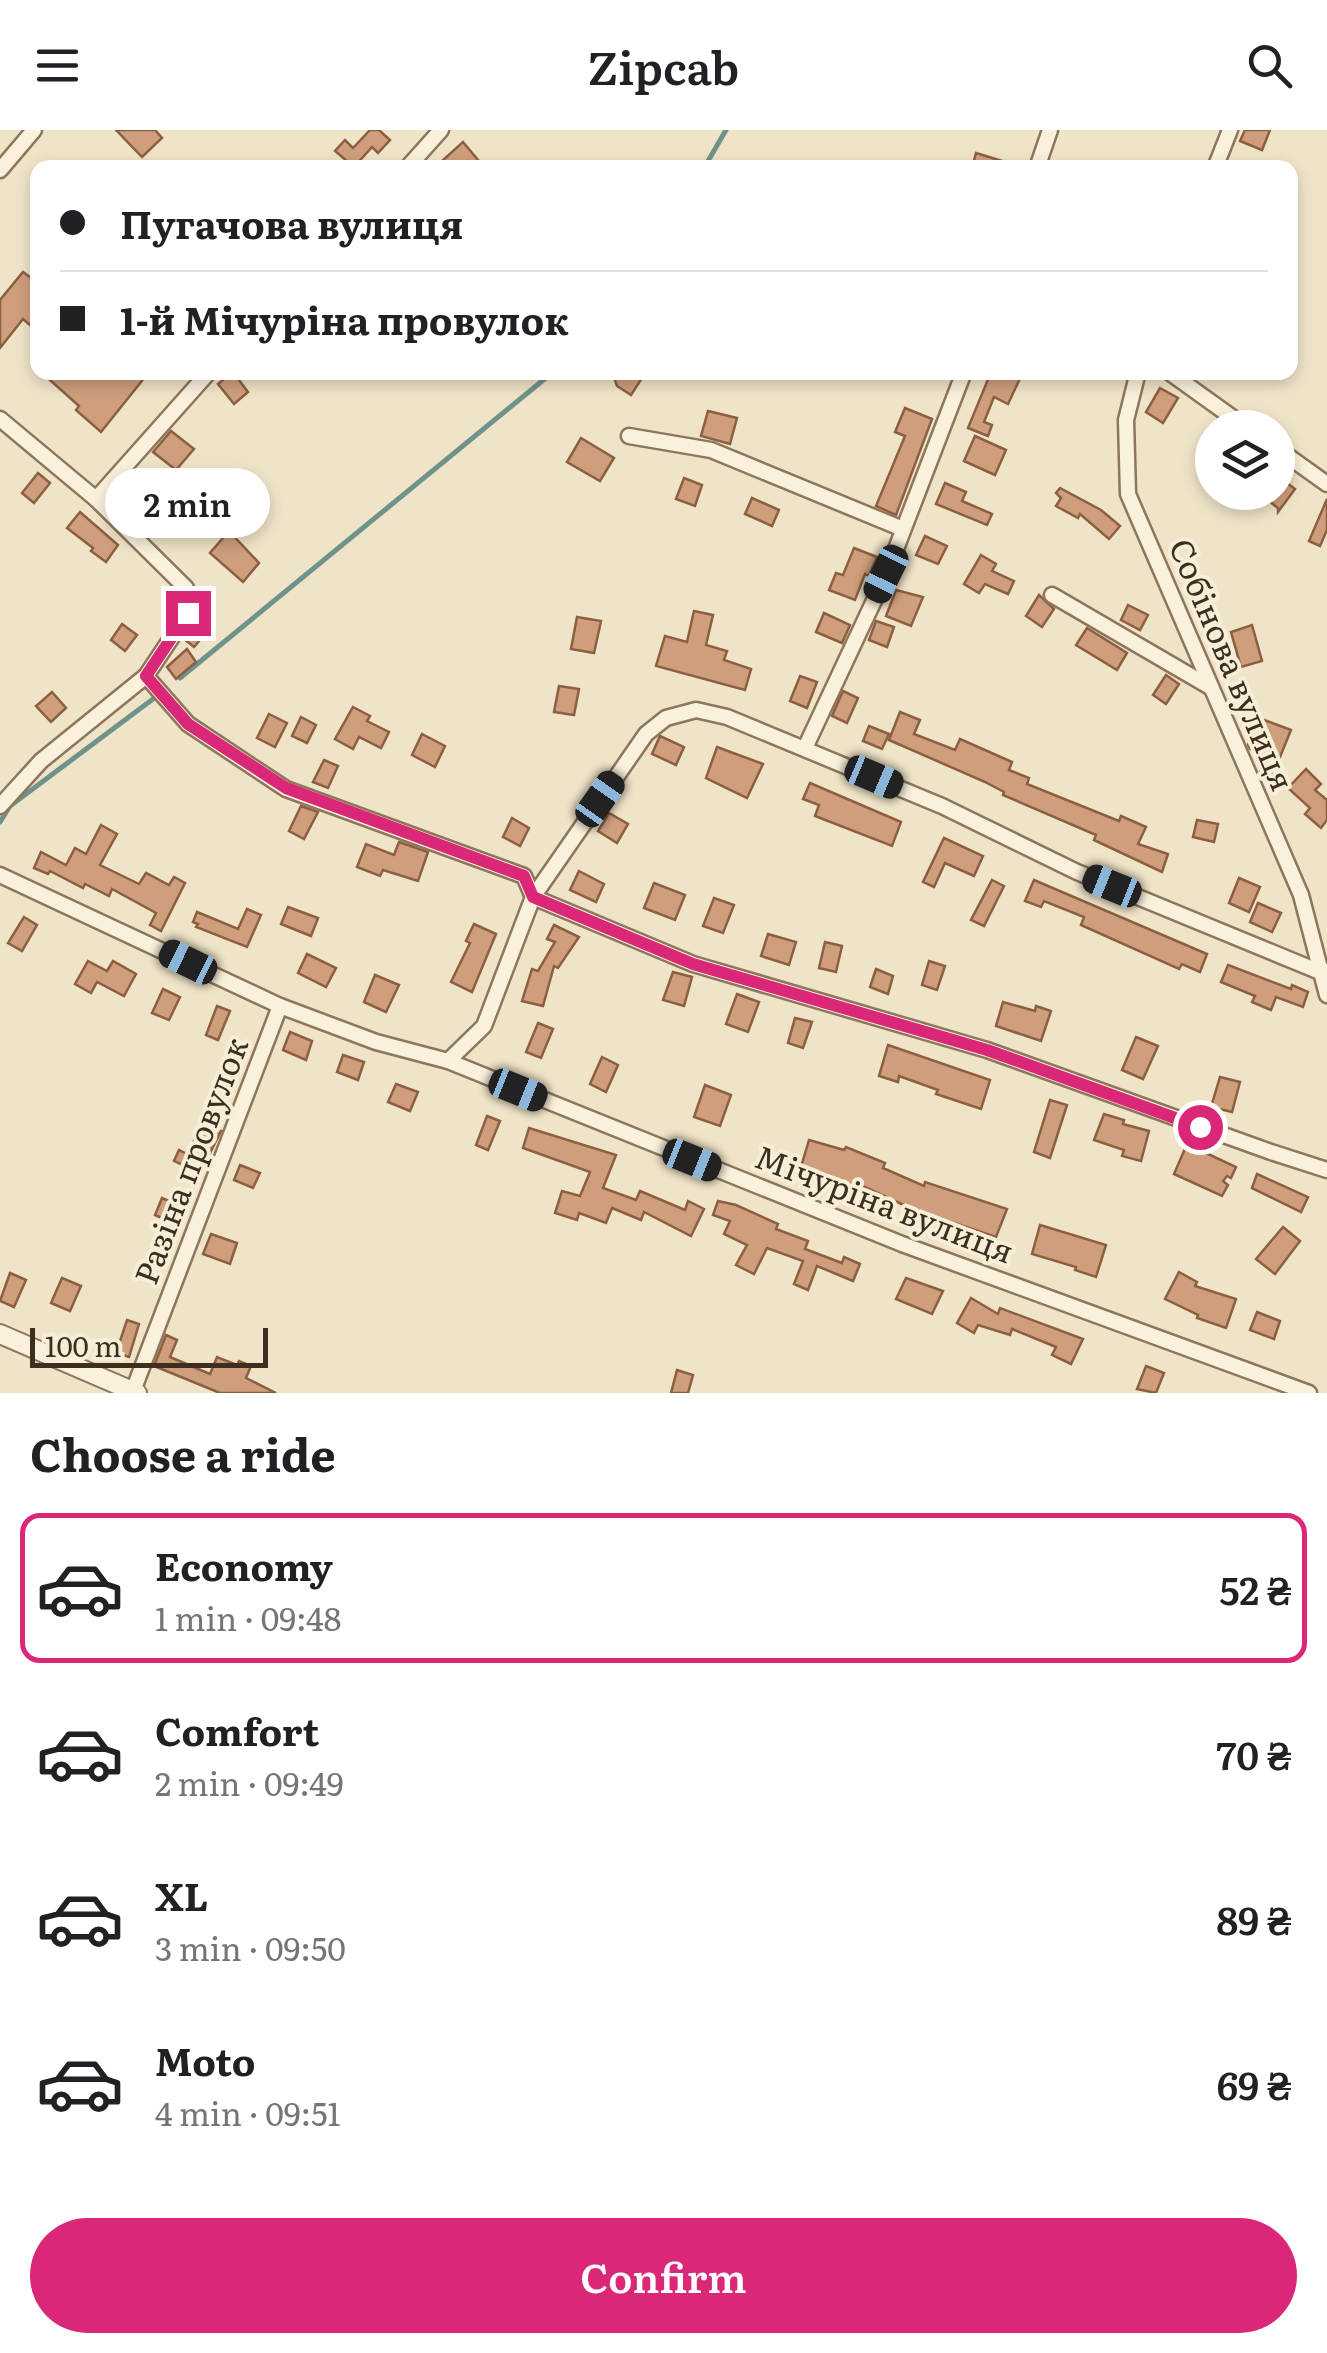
<!DOCTYPE html>
<html lang="en">
<head>
<meta charset="utf-8">
<style>
	body { margin:0; font-family:Literata,serif; background:#f2f2f2; color:#202124; height:100vh; display:flex; flex-direction:column; font-size:38px; white-space:nowrap }
	* { box-sizing:border-box; margin:0 }
	p { font-size:32px; color:#757577 }
	.icon { flex:none; width:55px; height:55px; fill:none; stroke:currentColor; stroke-width:2; stroke-linecap:round; stroke-linejoin:round }
	.map { position:relative; height:1263px; overflow:hidden }
	.drawer { display:flex; flex-direction:column; background:#fff; flex:1 }
	.drawer>* { flex:none }
	.guide { position:absolute; left:30px; top:30px; width:1268px; height:220px; border-radius:20px; box-shadow:0 5px 15px #0003; display:grid; align-content:center; height:220px; padding:0 30px; background:#fff }
	.buttons { position:absolute; left:1195px; top:280px; display:grid; gap:20px }
	.buttons a { display:grid; place-items:center; width:100px; height:100px; border-radius:50%; background:#fff; box-shadow:0 5px 15px #0003; font-size:50px }
	.scale { position:absolute; left:30px; bottom:25px; width:238px; box-sizing:border-box; padding-left:10px; border:5px solid #3d2e20; border-top:0; font-size:28px; line-height:35px; white-space:nowrap; color:#3d2e20; -webkit-text-stroke:8px #f7eed8; paint-order:stroke }
	.end { position:absolute; width:45px; height:45px; margin:-22px; border:12px solid #db2777; background:#fff; box-shadow:0 0 0 5px #fff }
	.from { border-radius:50% }
	.bubble { position:absolute; height:70px; border-radius:35px; background:#fff; box-shadow:0 5px 15px #0003; font-size:32px; font-weight:600; line-height:70px; text-align:center }
	.car { position:absolute; width:30px; height:60px; margin:-30px -15px; border-radius:12px; box-shadow:0 0 8px 2px #0007; background:linear-gradient(#222 24%,#8ab4d8 0 40%,#222 0 76%,#8ab4d8 0 86%,#222 0) }
	.guide b { display:flex; align-items:center; gap:35px; height:95px; font-size:38px }
	.guide b+b { border-top:2px solid #e0e0e0 }
	.guide i { width:25px; height:25px; background:#202124 }
	ul { padding:0; list-style:none }
	li { display:flex; align-items:center; gap:30px; height:150px; margin:0 20px 15px; padding:0 10px; border:5px solid transparent; border-radius:20px }
	li div { flex:1 }
	li b { display:block; font-size:38px }
	li em { font-style:normal; font-weight:600 }
	li.active { border-color:#db2777 }
	li>.icon { width:90px; height:90px; stroke-width:1.5 }
	h2 { padding:0 30px; font-size:45px; line-height:120px }
	.action { display:flex; gap:20px; margin-top:auto; padding:20px 30px }
	.action a { flex:1; height:115px; border-radius:60px; background:#db2777; color:#fff; font-size:40px; font-weight:600; line-height:115px; text-align:center }
	header { display:flex; justify-content:space-between; align-items:center; height:130px; padding:0 30px; background:#fff; font-size:45px; font-weight:600 }
	.map>svg:first-child { display:block }
	.lines { fill:none; stroke-linecap:round; stroke-linejoin:round }
	.stream { stroke:#6f938a; stroke-width:5 }
	.building { fill:#cf9f7d; stroke:#8d5f41; stroke-width:2.5 }
	.minor-casing { stroke:#8d765c; stroke-width:19 }
	.tertiary-casing { stroke:#8d765c; stroke-width:22 }
	.minor { stroke:#faf1dc; stroke-width:14 }
	.tertiary { stroke:#faf1dc; stroke-width:18 }
	.route { stroke:#db2777; stroke-width:12 }
	.labels { text-anchor:middle; stroke-width:8; stroke-linejoin:round; paint-order:stroke }
	.street-label { font-size:32px; fill:#3d2e20; stroke:#f7eed8 }
</style>
</head>
<body>
<header><svg class="icon" aria-label="menu" viewBox="0 0 24 24"><path d="M4 6h16M4 12h16M4 18h16"/></svg>Zipcab<svg class="icon" aria-label="search" viewBox="0 0 24 24"><circle cx="10" cy="10" r="6"/><path d="M15 15l6 6"/></svg></header>
<div class="map">
<svg width="1327" height="1263" viewBox="0 0 1327 1263">
	<rect width="100%" height="100%" fill="#f0e4c8"/>
	<g class="lines">
		<g class="stream">
			<path d="M704,38L726,0"/>
			<path d="M180,548L553,242"/>
			<path d="M0,692L10,676L161,563"/>
		</g>
	</g>
	<g class="building">
		<path d="M116,0H155L162,8L142,27Z"/>
		<path d="M370,0H379L390,10L378,23L372,17L354,37L335,21L345,10L353,18Z"/>
		<path d="M1245,0H1270L1262,20L1240,11Z"/>
		<path d="M463,12L478,30L470,38H450L443,30Z"/>
		<path d="M976,23L1012,34V38H972Z"/>
		<path d="M23,142L38,153V202L23,189L0,218V170Z"/>
		<path d="M41,242H149L101,302L76,280L79,276Z"/>
		<path d="M233,242L248,262L234,274L218,254Z"/>
		<path d="M612,242H646L631,265L617,256Z"/>
		<path d="M991,242H1023L1008,274L994,267L984,292L992,295L988,306L968,298Z"/>
		<path d="M1160,258L1178,268L1163,293L1146,282Z"/>
		<path d="M905,278L932,289L896,385L876,376L905,306L895,302Z"/>
		<path d="M708,281L737,288L730,314L701,306Z"/>
		<path d="M171,301L194,319L176,340L153,322Z"/>
		<path d="M975,306L1006,320L995,345L964,331Z"/>
		<path d="M581,308L614,328L600,351L567,332Z"/>
		<path d="M138,342L160,361L146,379L124,360Z"/>
		<path d="M38,343L50,353L34,373L22,363Z"/>
		<path d="M1278,346L1295,359L1278,382V378L1257,362H1278Z"/>
		<path d="M684,348L702,355L695,376L676,369Z"/>
		<path d="M945,353L966,362L962,371L992,384L987,395L936,374Z"/>
		<path d="M1060,358L1101,380L1120,396L1109,409L1080,384L1078,388L1056,376L1061,368L1056,363Z"/>
		<path d="M752,368L779,380L772,396L745,384Z"/>
		<path d="M1327,369V400L1320,416L1309,411Z"/>
		<path d="M80,382L118,415L106,432L91,421L93,418L67,398Z"/>
		<path d="M229,401L259,433L243,452L210,423Z"/>
		<path d="M925,406L947,416L938,434L916,425Z"/>
		<path d="M854,418L877,427L869,446L865,444L855,470L829,460L836,443L843,445Z"/>
		<path d="M981,425L996,434L992,441L1014,451L1008,464L985,454L979,463L964,454Z"/>
		<path d="M896,460L923,467L911,496L886,486Z"/>
		<path d="M1039,465L1054,479L1042,497L1026,486Z"/>
		<path d="M1128,475L1148,485L1140,500L1121,490Z"/>
		<path d="M694,481L713,485L706,515L727,521L724,530L751,539L745,560L656,536L665,506L687,512Z"/>
		<path d="M824,483L850,495L842,513L816,502Z"/>
		<path d="M577,487L601,491L594,523L571,519Z"/>
		<path d="M198,488L210,498L194,517L184,509Z"/>
		<path d="M876,491L894,497L887,517L869,510Z"/>
		<path d="M122,494L137,505L125,521L111,510Z"/>
		<path d="M1252,495L1262,531L1241,537L1231,502Z"/>
		<path d="M1087,498L1127,523L1117,540L1076,515Z"/>
		<path d="M187,519L196,532L176,549L167,537Z"/>
		<path d="M1166,545L1179,554L1166,574L1153,565Z"/>
		<path d="M800,546L817,552L807,578L790,571Z"/>
		<path d="M559,556L579,559L574,585L554,582Z"/>
		<path d="M843,561L858,568L847,593L832,586Z"/>
		<path d="M52,562L66,578L51,592L36,576Z"/>
		<path d="M353,577L370,586L367,591L389,602L381,618L359,607L353,619L335,609Z"/>
		<path d="M900,582L920,590L914,604L955,620L960,609L1012,632L1009,640L1029,648L1027,654L1119,691L1121,686L1146,697L1138,714L1168,724L1162,742L1094,710L1096,705L1003,665L1004,662L985,652L889,610Z"/>
		<path d="M269,584L287,593L275,617L257,608Z"/>
		<path d="M301,587L316,595L307,613L292,606Z"/>
		<path d="M1259,588L1291,600L1271,649L1260,642L1266,626L1250,619L1248,615Z"/>
		<path d="M869,596L889,604L882,619L863,611Z"/>
		<path d="M422,604L445,616L435,637L412,625Z"/>
		<path d="M660,606L684,617L676,635L652,624Z"/>
		<path d="M717,617L763,634L747,668L706,648Z"/>
		<path d="M324,630L338,636L328,658L313,652Z"/>
		<path d="M1306,639L1321,654L1315,660L1327,670V690L1321,698L1305,684L1310,678L1288,658Z"/>
		<path d="M810,653L901,692L892,716L815,686L819,675L803,669Z"/>
		<path d="M301,676L318,682L304,709L289,701Z"/>
		<path d="M609,683L628,694L617,713L598,701Z"/>
		<path d="M512,688L529,698L520,716L503,707Z"/>
		<path d="M1197,690L1218,694L1214,712L1193,707Z"/>
		<path d="M101,695L117,704L100,735L139,754L146,743L169,755L174,747L185,753L161,801L150,795L156,783L112,759L109,766L85,754L83,758L50,741L48,744L34,738L41,722L66,735L75,718L86,724Z"/>
		<path d="M944,708L983,726L974,746L945,733L934,757L923,752Z"/>
		<path d="M399,712L428,722L418,751L383,740L380,746L357,737L366,714L394,725Z"/>
		<path d="M579,741L604,754L596,772L570,760Z"/>
		<path d="M1239,748L1260,757L1249,782L1229,773Z"/>
		<path d="M992,750L1004,756L984,796L971,790Z"/>
		<path d="M1034,750L1207,824L1200,842L1182,834L1179,839L1081,795L1084,787L1044,771L1041,777L1025,771Z"/>
		<path d="M654,753L685,765L675,790L644,778Z"/>
		<path d="M714,768L734,775L723,803L703,796Z"/>
		<path d="M1258,773L1281,783L1272,802L1250,792Z"/>
		<path d="M288,777L318,788L311,806L281,794Z"/>
		<path d="M247,779L261,785L247,817L196,797L198,794L193,792L197,782L238,799Z"/>
		<path d="M24,787L37,795L22,821L8,813Z"/>
		<path d="M474,794L496,804L472,862L451,852L470,813L466,811Z"/>
		<path d="M554,795L579,807L558,838L554,836L543,876L522,871L532,839L538,841L555,812L547,809Z"/>
		<path d="M768,804L796,812L789,835L761,826Z"/>
		<path d="M825,812L842,816L836,842L819,838Z"/>
		<path d="M307,824L336,838L326,857L298,843Z"/>
		<path d="M88,831L107,841L113,831L136,844L124,866L97,852L91,863L75,854Z"/>
		<path d="M929,831L945,836L937,860L922,855Z"/>
		<path d="M1228,835L1291,859L1292,855L1308,862L1303,877L1276,867L1271,880L1252,872L1255,866L1221,852Z"/>
		<path d="M876,839L893,846L888,864L870,857Z"/>
		<path d="M673,842L692,847L684,876L663,870Z"/>
		<path d="M375,845L399,855L386,882L364,872Z"/>
		<path d="M163,859L180,867L169,890L152,883Z"/>
		<path d="M737,864L759,872L748,902L726,894Z"/>
		<path d="M1003,872L1035,881L1036,876L1051,881L1041,911L996,896Z"/>
		<path d="M217,876L230,881L218,910L206,905Z"/>
		<path d="M795,888L812,892L803,918L788,913Z"/>
		<path d="M538,893L553,899L541,928L526,922Z"/>
		<path d="M290,902L312,911L306,930L283,920Z"/>
		<path d="M1136,907L1158,916L1143,949L1122,940Z"/>
		<path d="M888,915L990,950L981,979L936,964L938,960L899,946L898,952L879,946Z"/>
		<path d="M343,925L364,932L358,950L337,942Z"/>
		<path d="M602,927L618,935L606,962L590,954Z"/>
		<path d="M1220,947L1240,952L1232,982L1211,977Z"/>
		<path d="M396,954L418,962L410,981L388,972Z"/>
		<path d="M705,955L731,965L720,996L694,987Z"/>
		<path d="M1050,970L1067,975L1050,1028L1034,1022Z"/>
		<path d="M1104,984L1124,990L1123,994L1149,1001L1141,1031L1122,1026L1124,1020L1094,1010Z"/>
		<path d="M487,986L500,991L488,1020L476,1015Z"/>
		<path d="M200,994L221,1001L200,1043L174,1031L179,1020L189,1025Z"/>
		<path d="M529,998L616,1025L603,1058L636,1070L640,1061L685,1080L688,1071L704,1079L691,1106L644,1082L641,1090L612,1078L606,1093L579,1083L577,1090L555,1083L562,1061L580,1066L590,1042L523,1018Z"/>
		<path d="M809,1010L844,1020L846,1017L885,1033L883,1038L924,1056L925,1052L1007,1079L996,1107L910,1078L856,1053L853,1060L830,1049L831,1046L801,1037Z"/>
		<path d="M1187,1014L1236,1037L1231,1048L1227,1046L1223,1051L1228,1055L1222,1066L1174,1044Z"/>
		<path d="M240,1035L260,1043L253,1058L234,1050Z"/>
		<path d="M1257,1044L1308,1067L1301,1082L1252,1058Z"/>
		<path d="M162,1068L187,1079L180,1096L155,1085Z"/>
		<path d="M718,1071L736,1075L778,1094L776,1099L808,1111L805,1119L842,1133L844,1127L860,1134L853,1151L817,1136L808,1160L794,1154L803,1131L767,1118L754,1144L736,1135L747,1115L724,1104L730,1091L713,1085Z"/>
		<path d="M1040,1095L1106,1115L1096,1147L1075,1140L1076,1137L1032,1124Z"/>
		<path d="M1283,1097L1300,1111L1275,1144L1256,1129Z"/>
		<path d="M211,1104L237,1113L230,1134L203,1124Z"/>
		<path d="M1179,1142L1197,1152L1195,1156L1236,1169L1226,1198L1197,1188L1198,1185L1165,1169Z"/>
		<path d="M10,1143L26,1150L14,1177L0,1171Z"/>
		<path d="M62,1148L81,1156L70,1181L51,1173Z"/>
		<path d="M906,1148L943,1161L932,1184L896,1169Z"/>
		<path d="M971,1168L998,1184L1000,1178L1083,1209L1071,1234L1052,1225L1056,1217L1012,1199L1010,1205L978,1195L974,1203L957,1193Z"/>
		<path d="M1257,1182L1280,1191L1274,1209L1250,1200Z"/>
		<path d="M127,1190L139,1194L129,1227L116,1223Z"/>
		<path d="M166,1205L177,1210L170,1227L210,1244L217,1227L237,1235L239,1231L251,1236L246,1248L276,1263H220L154,1236Z"/>
		<path d="M1146,1236L1164,1243L1156,1263L1137,1259Z"/>
		<path d="M677,1240L693,1245L688,1263H671Z"/>
	</g>
	<g class="lines">
		<g class="minor-casing">
			<g id="minor">
				<path d="M407,38L441,0"/>
				<path d="M1037,38L1050,0"/>
				<path d="M1215,38L1230,0"/>
				<path d="M0,40L34,0"/>
				<path d="M1138,242L1126,290L1128,364L1301,765L1327,865"/>
				<path d="M1169,242L1247,298"/>
				<path d="M0,289L96,369L186,458L188,483L146,546L41,631L0,676"/>
				<path d="M629,306L711,320L903,399"/>
				<path d="M1278,319L1327,354"/>
				<path d="M96,369L209,242"/>
				<path d="M1052,465L1210,557"/>
				<path d="M146,546L188,594L286,659L524,746L533,767L693,834L987,920L1271,1022L1327,1040"/>
				<path d="M805,618L886,445L964,242"/>
				<path d="M0,745L280,876L376,912L448,931L902,1114L1309,1263"/>
				<path d="M448,931L484,896L533,767L646,604L666,588L696,580L727,587L942,676L1077,742L1320,842L1327,841"/>
				<path d="M133,1261L280,876"/>
			</g>
		</g>
		<g class="tertiary-casing">
			<path id="tertiary" d="M0,1204L137,1263"/>
		</g>
		<use href="#minor" class="minor"/>
		<use href="#tertiary" class="tertiary"/>
	</g>
	<g class="lines">
		<path class="route" d="M188,483L146,546L188,594L286,658L524,746L533,767L693,834L987,920L1200,997"/>
	</g>
	<g class="labels">
		<g class="street-label">
			<text transform="translate(1231 535) rotate(67)" y="11">Собінова вулиця</text>
			<text transform="translate(192 1031) rotate(-69)" y="11">Разіна провулок</text>
			<text transform="translate(884 1075) rotate(21)" y="11">Мічуріна вулиця</text>
		</g>
	</g>
</svg>
<div class="buttons">
<a><svg class="icon" aria-label="layers" viewBox="0 0 24 24"><path d="M12 4l9 5-9 5-9-5zM3 14l9 5 9-5"/></svg></a>
</div>
<div class="scale">100 m</div>
<i class="end from" style="left:1200px;top:997px"></i>
<i class="end" style="left:188px;top:483px"></i>
<div class="bubble" style="left:105px;top:338px;width:165px">2 min</div>
<i class="car" style="left:886px;top:444px;rotate:206deg"></i>
<i class="car" style="left:874px;top:647px;rotate:113deg"></i>
<i class="car" style="left:600px;top:669px;rotate:35deg"></i>
<i class="car" style="left:1112px;top:756px;rotate:292deg"></i>
<i class="car" style="left:188px;top:832px;rotate:296deg"></i>
<i class="car" style="left:518px;top:960px;rotate:112deg"></i>
<i class="car" style="left:692px;top:1030px;rotate:112deg"></i>
<div class="guide">
<b><i class="from"></i>Пугачова вулиця</b>
<b><i></i>1-й Мічуріна провулок</b>
</div>
</div>
<section class="drawer">
<h2>Choose a ride</h2>
<ul>
<li class="active"><svg class="icon" aria-label="car" viewBox="0 0 24 24"><path d="M5 17H2v-5l4-1 3-4h7l3 4 3 1v5h-3M9 17h6M6 11h13"/><circle cx="7" cy="17" r="2"/><circle cx="17" cy="17" r="2"/></svg><div><b>Economy</b><p>1 min · 09:48</p></div><em>52 ₴</em></li>
<li><svg class="icon" aria-label="car" viewBox="0 0 24 24"><path d="M5 17H2v-5l4-1 3-4h7l3 4 3 1v5h-3M9 17h6M6 11h13"/><circle cx="7" cy="17" r="2"/><circle cx="17" cy="17" r="2"/></svg><div><b>Comfort</b><p>2 min · 09:49</p></div><em>70 ₴</em></li>
<li><svg class="icon" aria-label="car" viewBox="0 0 24 24"><path d="M5 17H2v-5l4-1 3-4h7l3 4 3 1v5h-3M9 17h6M6 11h13"/><circle cx="7" cy="17" r="2"/><circle cx="17" cy="17" r="2"/></svg><div><b>XL</b><p>3 min · 09:50</p></div><em>89 ₴</em></li>
<li><svg class="icon" aria-label="car" viewBox="0 0 24 24"><path d="M5 17H2v-5l4-1 3-4h7l3 4 3 1v5h-3M9 17h6M6 11h13"/><circle cx="7" cy="17" r="2"/><circle cx="17" cy="17" r="2"/></svg><div><b>Moto</b><p>4 min · 09:51</p></div><em>69 ₴</em></li>
</ul>
<div class="action"><a>Confirm</a></div>
</section>
</body>
</html>
